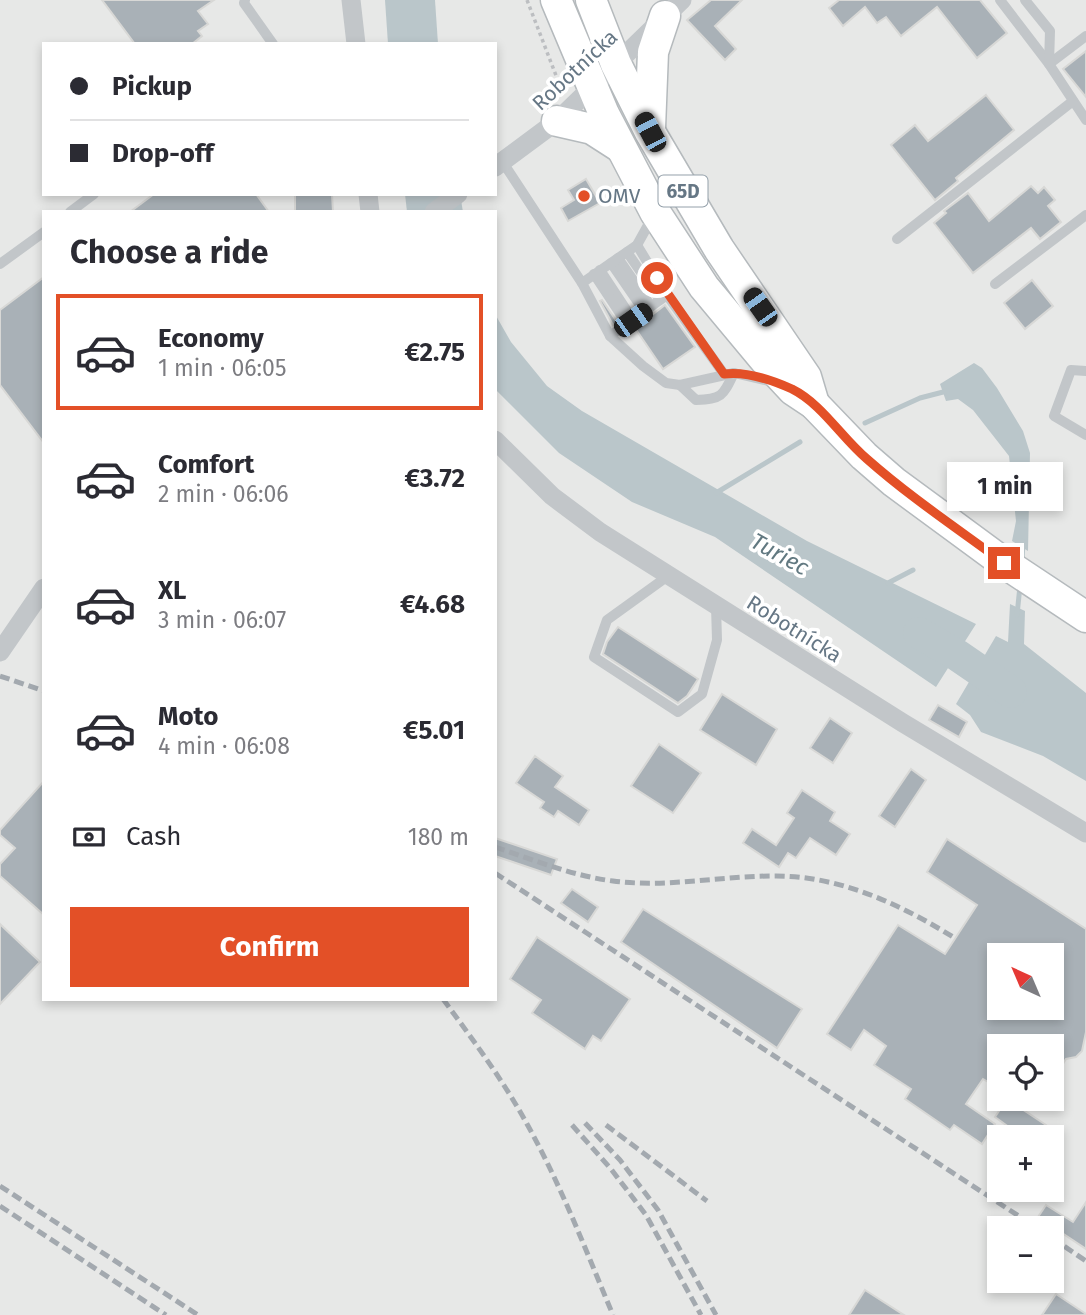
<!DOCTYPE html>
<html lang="en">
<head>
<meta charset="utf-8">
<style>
	body { margin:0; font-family:"Fira Sans",sans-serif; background:#f7f7f7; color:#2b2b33; height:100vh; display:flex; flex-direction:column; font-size:26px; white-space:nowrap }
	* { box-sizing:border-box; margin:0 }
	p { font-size:23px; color:#7c7c81 }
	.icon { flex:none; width:38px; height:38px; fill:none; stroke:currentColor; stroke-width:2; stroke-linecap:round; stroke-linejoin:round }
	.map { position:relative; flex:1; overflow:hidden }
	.sheet { position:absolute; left:42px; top:210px; width:455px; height:791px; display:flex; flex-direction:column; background:#fff; border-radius:0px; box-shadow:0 4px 10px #0003 }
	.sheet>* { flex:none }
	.guide { position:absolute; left:42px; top:42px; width:455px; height:154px; border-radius:0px; box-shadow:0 4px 10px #0003; display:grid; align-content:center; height:154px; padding:0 28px; background:#fff }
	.needle { width:46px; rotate:316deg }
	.controls { position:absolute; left:987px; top:943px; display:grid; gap:14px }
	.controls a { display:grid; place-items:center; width:77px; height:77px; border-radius:0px; background:#fff; box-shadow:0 4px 10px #0003; font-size:35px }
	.end { position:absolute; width:32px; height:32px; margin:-16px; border:9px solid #e35027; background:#fff; box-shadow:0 0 0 4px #fff }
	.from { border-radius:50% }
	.bubble { position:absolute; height:49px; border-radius:0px; background:#fff; box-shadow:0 4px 10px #0003; font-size:23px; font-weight:700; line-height:49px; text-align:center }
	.car { position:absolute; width:21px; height:42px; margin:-21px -10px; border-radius:9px; box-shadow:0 0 5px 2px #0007; background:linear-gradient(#222 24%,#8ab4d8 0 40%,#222 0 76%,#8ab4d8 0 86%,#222 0) }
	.guide b { display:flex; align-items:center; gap:24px; height:66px; font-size:26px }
	.guide b+b { border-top:2px solid #e1e1e2 }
	.guide i { width:18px; height:18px; background:#2b2b33 }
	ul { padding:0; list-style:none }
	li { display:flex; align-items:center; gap:21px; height:116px; margin:0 14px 10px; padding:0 14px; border:4px solid transparent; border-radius:0px }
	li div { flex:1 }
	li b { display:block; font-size:26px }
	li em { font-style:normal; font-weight:700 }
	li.selected { border-color:#e35027 }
	li>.icon { width:63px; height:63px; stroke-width:1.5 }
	h2 { padding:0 28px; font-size:32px; line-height:84px }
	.pay { display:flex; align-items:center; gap:18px; height:77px; padding:0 28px; font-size:26px }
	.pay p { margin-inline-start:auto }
	.cta { display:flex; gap:14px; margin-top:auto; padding:14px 28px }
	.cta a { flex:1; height:80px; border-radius:0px; background:#e35027; color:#fff; font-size:28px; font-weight:700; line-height:80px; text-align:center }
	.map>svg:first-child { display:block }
	.built { fill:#e7e8e7; fill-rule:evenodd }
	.water { fill:#bac6ca }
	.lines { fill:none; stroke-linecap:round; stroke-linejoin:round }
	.stream { stroke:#bac6ca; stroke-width:5 }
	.river { stroke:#bac6ca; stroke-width:32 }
	.building { fill:#a9b1b7; stroke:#d8d8d6; stroke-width:2; fill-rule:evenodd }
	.primary-casing { stroke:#b5babd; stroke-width:33 }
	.path { stroke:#bcbec1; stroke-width:3.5; stroke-dasharray:3.5 3.5; stroke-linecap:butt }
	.lane { stroke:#c2c6c9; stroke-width:10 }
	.street { stroke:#c2c6c9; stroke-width:19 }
	.primary { stroke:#fff; stroke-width:30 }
	.rail { stroke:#a3a9af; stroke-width:5; stroke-dasharray:10 5; stroke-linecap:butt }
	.route { stroke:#e35027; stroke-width:9 }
	.poi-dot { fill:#e35027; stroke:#fff; stroke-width:2.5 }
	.labels { text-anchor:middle; stroke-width:7; stroke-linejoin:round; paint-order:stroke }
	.shield { fill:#fff; stroke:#94a0aa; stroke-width:2 }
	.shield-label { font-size:19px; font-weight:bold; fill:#667785 }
	.street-label { font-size:21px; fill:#667785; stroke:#fff }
	.poi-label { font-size:21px; fill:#667785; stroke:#fff; text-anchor:start }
	.water-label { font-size:23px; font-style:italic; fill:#627981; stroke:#fff }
</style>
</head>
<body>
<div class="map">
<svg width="1086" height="1315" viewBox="0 0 1086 1315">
	<rect width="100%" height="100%" fill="#f7f7f4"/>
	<path class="built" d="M0,0H1086V1315H0ZM44,44H495V194H44ZM44,212H495V999H44ZM999,956H1052V1008H999ZM999,1046H1052V1099H999ZM999,1138H1052V1190H999ZM999,1228H1052V1281H999Z"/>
	<g class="water">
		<path d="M385,0H435L438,44H388Z"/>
		<path d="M405,194H460L463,212H407Z"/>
		<path d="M495,314L511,342L547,386L582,411L807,541L976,624L936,687L715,537L632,502L559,453L495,389Z"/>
		<path d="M974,363L982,368L997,388L1023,431L1030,453L1028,551L1012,541L1016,521L1009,456L973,410L958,399L946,401L940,384Z"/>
		<path d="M1010,604L1025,611L1024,644L1086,693V781L1043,756L981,732L970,715L956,704L996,636L1008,642Z"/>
	</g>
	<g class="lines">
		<g class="stream">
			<path d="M865,423L920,398L947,391"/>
			<path d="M716,493L800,442"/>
			<path d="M1022,563L1023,541"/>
			<path d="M888,583L913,570"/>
			<path d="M1017,615L1020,586"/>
		</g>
		<path class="river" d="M919,633L957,655L1011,692"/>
	</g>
	<g class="building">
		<path d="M102,0H214L198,11L208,24L198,31L202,36L192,44H135Z"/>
		<path d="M711,0H742L715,26L736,49L725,60L687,20Z"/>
		<path d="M839,0H980L1007,33L977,58L937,7L901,36L886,17L877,23L865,7L843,26L829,8Z"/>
		<path d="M1086,51V97L1063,69Z"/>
		<path d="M986,95L1014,130L956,178L958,181L935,200L891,145L915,125L928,141Z"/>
		<path d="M586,179L600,203L568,221L561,208L574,200L568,190Z"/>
		<path d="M1031,186L1038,193L1044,187L1055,200L1048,206L1061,222L1040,239L1031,228L973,273L934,223L946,213L944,211L968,193L989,221Z"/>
		<path d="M154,194H256L269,212H130Z"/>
		<path d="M295,194H332L333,212H295Z"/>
		<path d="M44,277V443L0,385V310Z"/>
		<path d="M1032,280L1053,306L1025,329L1004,303Z"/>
		<path d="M602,300L617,322L613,325L600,301Z"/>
		<path d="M665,305L695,347L663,369L635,328Z"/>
		<path d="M618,627L698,679L687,696L678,703L603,654L607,642Z"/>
		<path d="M722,694L777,729L756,765L700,730Z"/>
		<path d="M938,705L967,722L959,737L929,720Z"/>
		<path d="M830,718L852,733L833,763L810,748Z"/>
		<path d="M659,744L701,773L673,813L631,786Z"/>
		<path d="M535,756L563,776L555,787L589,810L579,825L558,811L554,817L540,808L544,802L516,783Z"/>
		<path d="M911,769L926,780L895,827L879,816Z"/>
		<path d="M44,781V915L0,876V864L15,848L0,835V830Z"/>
		<path d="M802,790L835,812L830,821L850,834L836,855L810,838L796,858L788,853L779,867L743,843L752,829L776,845L794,818L787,813Z"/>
		<path d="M495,838L557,859L551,875L495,856Z"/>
		<path d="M947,839L1086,929V1032L1082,1051L1076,1057L1066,1059L1052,1081V1046H999V1055L991,1067L999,1073V1079L995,1086L983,1079L966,1104L995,1124L982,1144L954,1125L950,1130L905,1099L911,1089L874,1065L886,1046L864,1030L851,1050L827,1034L898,925L945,954L977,905L927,872ZM999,956H1052V1008H999Z"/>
		<path d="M572,889L598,907L588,922L561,903Z"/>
		<path d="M643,909L802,1009L777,1048L621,942Z"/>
		<path d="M0,924L40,962L0,1004Z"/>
		<path d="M537,937L630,999L601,1041L593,1036L585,1049L532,1013L541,1000L510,979Z"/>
		<path d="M1007,1099L1046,1125L1038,1138H1024L995,1117Z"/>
		<path d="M1086,1202V1249L1038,1217L1046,1205L1073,1222Z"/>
		<path d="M865,1290L904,1315H849Z"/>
		<path d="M1056,1294L1086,1314V1315H1042Z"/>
	</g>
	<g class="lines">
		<g class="primary-casing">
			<g id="primary">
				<path d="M556,0L604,114L655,212L704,287L764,359L793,390L814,404L864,456L894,482L1000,560L1086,617"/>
				<path d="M591,0L616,64L650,132L719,249L806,377L814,404"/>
				<path d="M557,121L592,129L620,147"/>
				<path d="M650,128L653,52L665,16"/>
			</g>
		</g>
		<path class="path" d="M527,0L562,91"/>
		<g class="lane">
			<path d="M245,0L244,3L273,44"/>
			<path d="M1000,0L1049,64L1086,36"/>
			<path d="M1025,0L1050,31L1049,64L1086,120"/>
			<path d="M502,161L582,283L610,336L643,366L666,383L680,385L734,373L773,382"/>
			<path d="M70,212L94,194"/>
			<path d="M897,239L1073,101"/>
			<path d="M637,245L667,295L724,374"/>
			<path d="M627,252L660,300"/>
			<path d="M618,258L651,306"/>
			<path d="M611,263L644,311"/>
			<path d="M0,264L44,232"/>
			<path d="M600,270L633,320"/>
			<path d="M594,274L627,324"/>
			<path d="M582,283L637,245L652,218"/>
			<path d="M995,284L1086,215"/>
			<path d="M610,336L667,295"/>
			<path d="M1086,371L1071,370L1054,416L1086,435"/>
			<path d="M680,385L696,400C722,399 723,396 734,373"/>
			<path d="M668,576L607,620L594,657L678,712L702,694L717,640L716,606"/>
		</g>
		<g class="street">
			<path d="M351,0L356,44"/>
			<path d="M495,167L557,121L682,0"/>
			<path d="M368,194L370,212"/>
			<path d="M434,212L458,194"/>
			<path d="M495,440L552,496L600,532L903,723L1086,833"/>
			<path d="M0,652L44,588"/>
		</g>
		<use href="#primary" class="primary"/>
		<g class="rail">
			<path d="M0,676L44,691"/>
			<path d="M495,847C534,860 573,876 613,881C667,888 720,876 773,876C838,875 900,904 953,937"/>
			<path d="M495,873L1037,1228"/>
			<path d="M443,999C473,1040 503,1080 527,1124C561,1185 586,1251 613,1315"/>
			<path d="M585,1123L620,1160L658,1210L716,1315"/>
			<path d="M572,1125L611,1169L646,1215L701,1315"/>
			<path d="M606,1125L707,1201"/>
			<path d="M0,1186L198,1315"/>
			<path d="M0,1206L166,1315"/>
			<path d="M1052,1238L1086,1261"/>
		</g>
	</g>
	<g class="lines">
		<path class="route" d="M657,278L724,374C746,371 772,380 792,389C822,404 841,437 867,459C910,497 958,529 1004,563"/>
	</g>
	<circle class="poi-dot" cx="584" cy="196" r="7"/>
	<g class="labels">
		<rect class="shield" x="658.5" y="175.5" width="49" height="31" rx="5"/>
		<g class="shield-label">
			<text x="683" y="198">65D</text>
		</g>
		<g class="street-label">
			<text transform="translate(575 70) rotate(-43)" y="7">Robotnícka</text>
			<text transform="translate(794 629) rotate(32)" y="7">Robotnícka</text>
		</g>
		<g class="poi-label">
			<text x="598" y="203">OMV</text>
		</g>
		<g class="water-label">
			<text transform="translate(780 554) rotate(29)" y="8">Turiec</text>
		</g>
	</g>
</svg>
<div class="controls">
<a><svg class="needle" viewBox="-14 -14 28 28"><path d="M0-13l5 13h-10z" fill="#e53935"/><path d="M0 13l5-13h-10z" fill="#7c7c81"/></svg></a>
<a><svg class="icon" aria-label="locate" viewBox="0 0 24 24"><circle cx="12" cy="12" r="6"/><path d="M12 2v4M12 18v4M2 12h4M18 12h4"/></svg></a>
<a>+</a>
<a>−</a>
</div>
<i class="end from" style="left:657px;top:278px"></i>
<i class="end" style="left:1004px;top:563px"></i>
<div class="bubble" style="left:947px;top:462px;width:116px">1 min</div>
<i class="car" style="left:650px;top:132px;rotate:332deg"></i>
<i class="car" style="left:760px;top:307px;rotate:325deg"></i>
<i class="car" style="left:633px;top:320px;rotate:55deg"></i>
<div class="guide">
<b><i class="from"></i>Pickup</b>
<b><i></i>Drop-off</b>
</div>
<section class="sheet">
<h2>Choose a ride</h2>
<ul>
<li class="selected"><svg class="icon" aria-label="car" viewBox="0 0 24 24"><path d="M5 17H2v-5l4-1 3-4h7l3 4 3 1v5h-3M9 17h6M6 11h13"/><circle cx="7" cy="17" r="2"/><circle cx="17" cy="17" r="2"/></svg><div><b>Economy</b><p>1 min · 06:05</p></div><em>€2.75</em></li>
<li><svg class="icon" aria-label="car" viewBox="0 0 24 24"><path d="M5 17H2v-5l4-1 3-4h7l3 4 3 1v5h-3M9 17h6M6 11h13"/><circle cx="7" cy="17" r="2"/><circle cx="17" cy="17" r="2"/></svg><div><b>Comfort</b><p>2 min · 06:06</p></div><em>€3.72</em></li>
<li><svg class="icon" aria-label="car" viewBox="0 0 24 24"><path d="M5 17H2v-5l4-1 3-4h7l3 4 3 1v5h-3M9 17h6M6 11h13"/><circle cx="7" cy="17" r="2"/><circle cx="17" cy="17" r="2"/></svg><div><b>XL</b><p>3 min · 06:07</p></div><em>€4.68</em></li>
<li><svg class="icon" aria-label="car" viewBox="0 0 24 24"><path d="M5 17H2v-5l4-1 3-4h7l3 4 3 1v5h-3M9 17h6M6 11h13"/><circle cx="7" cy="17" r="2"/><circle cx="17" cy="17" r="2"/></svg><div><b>Moto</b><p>4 min · 06:08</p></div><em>€5.01</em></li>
</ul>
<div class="pay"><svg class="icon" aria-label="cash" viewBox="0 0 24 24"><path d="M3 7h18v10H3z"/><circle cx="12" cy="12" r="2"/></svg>Cash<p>180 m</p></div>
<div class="cta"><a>Confirm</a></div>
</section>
</div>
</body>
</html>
